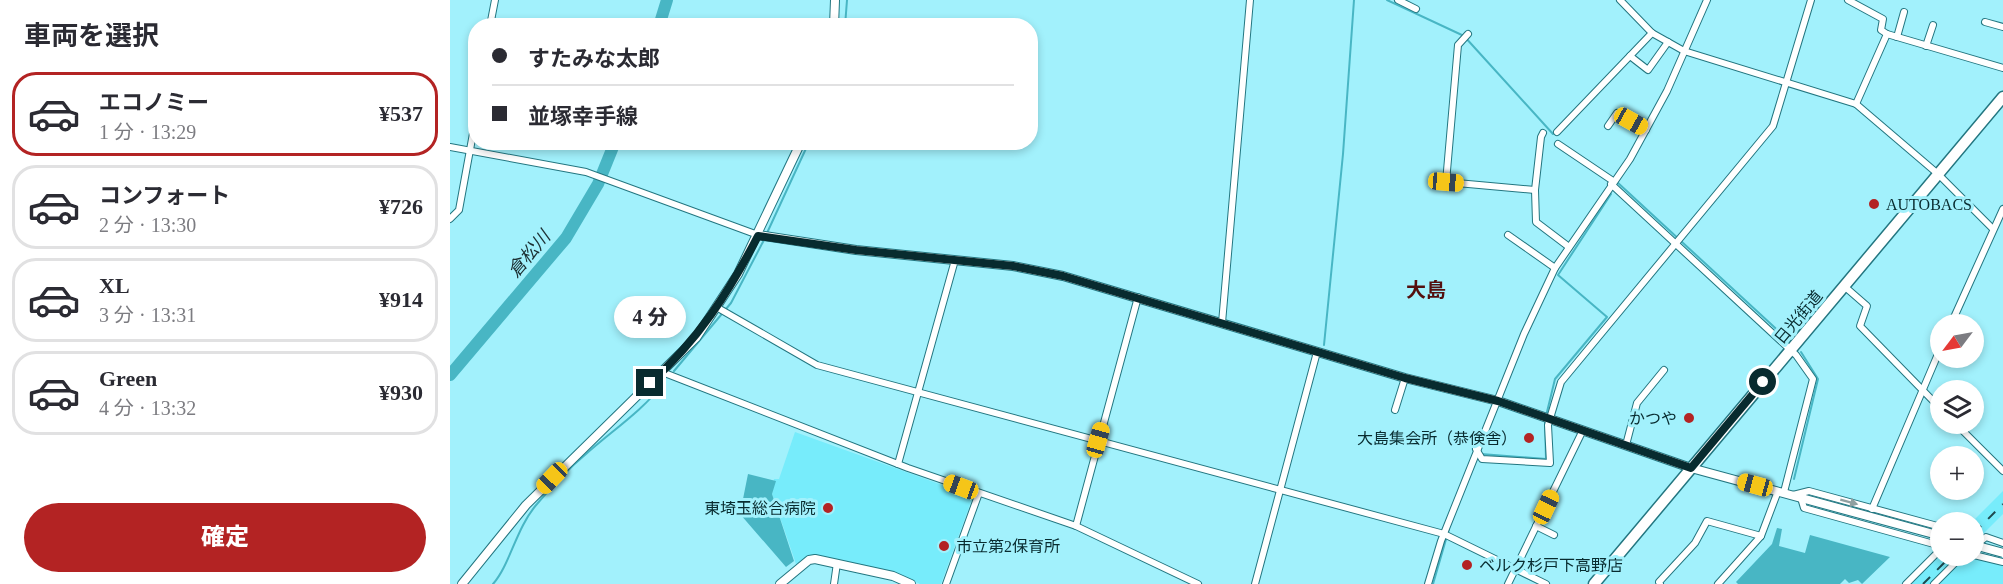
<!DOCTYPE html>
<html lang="ja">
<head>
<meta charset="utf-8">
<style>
	body { margin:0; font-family:"Times New Roman","Noto Sans JP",serif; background:#f2f2f3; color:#2b2b33; height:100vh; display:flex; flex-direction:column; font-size:22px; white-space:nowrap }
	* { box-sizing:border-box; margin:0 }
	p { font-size:20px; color:#7c7c81 }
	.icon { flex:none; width:33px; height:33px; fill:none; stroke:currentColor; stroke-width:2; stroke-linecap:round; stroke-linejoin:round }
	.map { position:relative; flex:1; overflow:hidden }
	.drawer { display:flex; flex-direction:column; background:#fff; width:450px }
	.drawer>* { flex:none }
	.top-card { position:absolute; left:18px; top:18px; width:570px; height:132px; border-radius:24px; box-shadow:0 3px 9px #0003; display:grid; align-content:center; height:132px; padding:0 24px; background:#fff }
	.needle { width:39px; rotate:238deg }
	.tools { position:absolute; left:1480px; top:314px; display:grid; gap:12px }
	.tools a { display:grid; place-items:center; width:54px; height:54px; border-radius:50%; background:#fff; box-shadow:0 3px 9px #0003; font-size:30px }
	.end { position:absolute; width:27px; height:27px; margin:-14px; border:8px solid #082b2f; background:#fff; box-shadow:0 0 0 3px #fff }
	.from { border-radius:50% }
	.bubble { position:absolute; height:42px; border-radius:21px; background:#fff; box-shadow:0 3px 9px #0003; font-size:20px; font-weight:800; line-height:42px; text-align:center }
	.car { position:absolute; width:18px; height:36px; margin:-18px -9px; border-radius:8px; box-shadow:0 0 4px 2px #0007; background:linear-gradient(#f5c518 24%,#345 0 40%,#f5c518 0 76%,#345 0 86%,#f5c518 0) }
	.top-card b { display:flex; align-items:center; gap:21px; height:57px; font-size:22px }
	.top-card b+b { border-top:2px solid #e1e1e2 }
	.top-card i { width:15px; height:15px; background:#2b2b33 }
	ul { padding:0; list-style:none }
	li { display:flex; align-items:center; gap:18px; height:84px; margin:0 12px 9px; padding:0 12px; border:3px solid #e1e1e2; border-radius:24px }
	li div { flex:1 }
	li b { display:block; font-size:22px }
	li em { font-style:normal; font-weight:800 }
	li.current { border-color:#b32323 }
	li>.icon { width:54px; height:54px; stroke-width:1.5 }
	h2 { padding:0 24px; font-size:27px; line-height:72px }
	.action { display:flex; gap:12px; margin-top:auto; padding:12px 24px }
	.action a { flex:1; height:69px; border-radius:36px; background:#b32323; color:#fff; font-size:24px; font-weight:800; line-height:69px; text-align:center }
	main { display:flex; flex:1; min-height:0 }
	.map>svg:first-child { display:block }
	.built { fill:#77ecfb }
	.water { fill:#48b6c4 }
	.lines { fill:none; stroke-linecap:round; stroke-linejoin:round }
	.stream { stroke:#48b6c4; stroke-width:2 }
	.river { stroke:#48b6c4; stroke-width:12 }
	.street-casing { stroke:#237680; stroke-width:8 }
	.secondary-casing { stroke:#237680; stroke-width:10 }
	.highway-casing { stroke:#237680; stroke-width:13 }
	.street { stroke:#fff; stroke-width:6 }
	.secondary { stroke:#fff; stroke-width:8 }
	.highway { stroke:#fff; stroke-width:10 }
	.rail { stroke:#1f494e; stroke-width:2; stroke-dasharray:10 10; stroke-linecap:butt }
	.secondary-bridge-casing { stroke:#237680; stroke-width:10; stroke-linecap:butt }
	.secondary-bridge { stroke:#fff; stroke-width:8 }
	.oneway { fill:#90a0a1 }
	.route { stroke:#082b2f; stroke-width:8 }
	.poi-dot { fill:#b32323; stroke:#a2f1fc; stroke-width:2 }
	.labels { text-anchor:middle; stroke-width:6; stroke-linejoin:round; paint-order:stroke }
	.poi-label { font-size:16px; fill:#082b2f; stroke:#a2f1fc; text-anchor:start }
	.street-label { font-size:16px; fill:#082b2f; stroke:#a2f1fc }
	.water-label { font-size:18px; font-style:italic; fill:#1c2f32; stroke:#a2f1fc }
	.quarter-label { font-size:20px; font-weight:bold; fill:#540f0e; stroke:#a2f1fc }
</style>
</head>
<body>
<main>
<section class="drawer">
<h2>車両を選択</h2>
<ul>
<li class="current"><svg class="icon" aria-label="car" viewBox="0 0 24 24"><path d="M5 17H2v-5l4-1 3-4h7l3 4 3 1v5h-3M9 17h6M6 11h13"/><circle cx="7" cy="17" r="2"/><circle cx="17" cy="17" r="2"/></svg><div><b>エコノミー</b><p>1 分 · 13:29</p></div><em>¥537</em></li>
<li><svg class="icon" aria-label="car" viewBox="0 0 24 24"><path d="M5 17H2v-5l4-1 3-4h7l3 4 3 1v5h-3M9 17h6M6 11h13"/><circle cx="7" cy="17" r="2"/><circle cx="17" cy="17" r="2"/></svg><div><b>コンフォート</b><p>2 分 · 13:30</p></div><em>¥726</em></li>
<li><svg class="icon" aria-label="car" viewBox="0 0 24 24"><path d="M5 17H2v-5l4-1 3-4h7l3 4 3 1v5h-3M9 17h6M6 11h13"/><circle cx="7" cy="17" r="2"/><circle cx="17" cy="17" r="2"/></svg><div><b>XL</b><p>3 分 · 13:31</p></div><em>¥914</em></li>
<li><svg class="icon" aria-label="car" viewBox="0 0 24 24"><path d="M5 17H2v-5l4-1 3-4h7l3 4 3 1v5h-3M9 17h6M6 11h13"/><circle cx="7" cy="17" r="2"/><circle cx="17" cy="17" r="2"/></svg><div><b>Green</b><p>4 分 · 13:32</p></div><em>¥930</em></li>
</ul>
<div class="action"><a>確定</a></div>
</section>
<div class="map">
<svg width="1553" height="584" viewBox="0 0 1553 584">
	<rect width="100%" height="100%" fill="#a2f1fc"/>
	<g class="built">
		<path d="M345,432L520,495L522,499L491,584H470L452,575L435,570L359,556L346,564L322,494L324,479H329Z"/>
		<path d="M1553,491V514L1524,543L1522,522Z"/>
		<path d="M1491,555H1511L1481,584H1461Z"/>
		<path d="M1520,557L1553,566V584H1489L1514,558Z"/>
	</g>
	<g class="water">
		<path d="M298,474L326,481L322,494L344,561L336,567L290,514Z"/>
		<path d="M1327,528L1332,529L1329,546L1355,553L1360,535L1440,557L1412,584L1408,580L1399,583L1395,579L1390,584H1288L1286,582L1322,544Z"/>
	</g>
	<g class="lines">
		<g class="stream">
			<path d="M937,0L1014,36L1103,134"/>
			<path d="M395,26L397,0"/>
			<path d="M1167,182L1336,338"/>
			<path d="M317,233L359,142"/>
			<path d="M874,345L893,154L904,0"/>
			<path d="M224,371L281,303L315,238"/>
			<path d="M1096,416L1105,379L1157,317L1108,275L1161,194"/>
			<path d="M1031,454L1096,459L1095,422"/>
			<path d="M1344,479L1368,379L1351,352"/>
			<path d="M43,584C60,565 66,528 87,504C102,486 118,469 136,454C163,430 191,412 214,383"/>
			<path d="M983,584L999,529"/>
		</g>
		<g class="river">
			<path d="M209,26L217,0"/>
			<path d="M0,375L116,238L148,184L165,142"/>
		</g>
		<g class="street-casing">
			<g id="street">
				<path d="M948,0L966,9"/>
				<path d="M1170,0L1202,33L1234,51L1406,104L1488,174L1543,229"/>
				<path d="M1398,0L1433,19L1431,30L1437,34"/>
				<path d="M1535,22L1553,27"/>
				<path d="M40,26L45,0"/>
				<path d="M1018,34L1008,45L996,182L1085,190"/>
				<path d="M1447,37L1454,12"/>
				<path d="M1476,46L1483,25"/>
				<path d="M1180,56L1198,70L1218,42"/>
				<path d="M1406,104L1437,34L1553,68"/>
				<path d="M1158,126L1167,113L1196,130"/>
				<path d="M1107,132L1202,33"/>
				<path d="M1093,133L1091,137L1085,190L1086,222L1119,247"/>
				<path d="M1108,144L1163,181"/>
				<path d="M0,147L136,172L308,235"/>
				<path d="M1161,184L1346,355L1363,379L1334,492"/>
				<path d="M0,219L9,210L26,117"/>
				<path d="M1058,235L1105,268"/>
				<path d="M1394,286L1417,306L1410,326L1491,409"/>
				<path d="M268,308L367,365L994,534L1096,584"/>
				<path d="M772,323L800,0"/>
				<path d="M1501,324L1553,209"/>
				<path d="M212,372L458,468L626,526L748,584"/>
				<path d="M945,410L955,378"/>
				<path d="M1505,423L1553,471"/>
				<path d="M1176,445L1187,403L1214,370"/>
				<path d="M1026,449L1032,459L1100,463L1098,425L1111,382L1323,126L1361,0"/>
				<path d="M448,464L505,260"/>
				<path d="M1343,495L1359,491L1491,527"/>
				<path d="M1351,498L1354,508L1491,546"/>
				<path d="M1422,509L1491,347"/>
				<path d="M626,526L688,297"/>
				<path d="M1086,526L1104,535"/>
				<path d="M1311,536L1328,491"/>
				<path d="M1524,547L1536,537L1553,543"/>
				<path d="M1524,555L1553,562"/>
				<path d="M384,584L387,563"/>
				<path d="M496,584L529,493"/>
				<path d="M805,584L867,352"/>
				<path d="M978,584L991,541L1074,334L1105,268L1180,159L1217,91L1257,0"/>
				<path d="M1058,584L1133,430"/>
				<path d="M1210,584L1209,582L1245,543L1257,521L1311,536L1268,584"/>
				<path d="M1456,584L1491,549"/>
				<path d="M1484,584L1513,555"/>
			</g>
		</g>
		<g class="secondary-casing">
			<g id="secondary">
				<path d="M384,26L385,0"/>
				<path d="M308,235L406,250L563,266L613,276L955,378L1048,401L1241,468L1491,536"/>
				<path d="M12,584L76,505L246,338L288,274L351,142"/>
				<path d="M330,584L359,560L365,559L443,576L461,584"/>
			</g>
		</g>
		<g class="highway-casing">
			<path id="highway" d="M1144,584L1553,97"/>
		</g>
		<use href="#street" class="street"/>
		<use href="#secondary" class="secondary"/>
		<use href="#highway" class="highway"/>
		<g class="rail">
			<path d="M1524,533L1553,504"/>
			<path d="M1473,584L1502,555"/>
		</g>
		<g class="secondary-bridge-casing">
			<path id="secondary-bridge" d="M1524,545L1553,553"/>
		</g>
		<use href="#secondary-bridge" class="secondary-bridge"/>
	</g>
	<defs><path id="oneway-solid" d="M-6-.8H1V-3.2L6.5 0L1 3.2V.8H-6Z" transform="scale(1.5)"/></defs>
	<use class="oneway" href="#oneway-solid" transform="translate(1399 502) rotate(15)"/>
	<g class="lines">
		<path class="route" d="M200,383C248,340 279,292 308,236L406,250L563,266L613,276L955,378L1048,401L1241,468L1313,382"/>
	</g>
	<g class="poi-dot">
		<circle cx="1424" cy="204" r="6"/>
		<circle cx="1239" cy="418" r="6"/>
		<circle cx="1079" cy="438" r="6"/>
		<circle cx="378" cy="508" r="6"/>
		<circle cx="494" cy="546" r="6"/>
		<circle cx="1017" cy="565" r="6"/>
	</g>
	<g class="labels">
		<g class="poi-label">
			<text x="1436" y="210">AUTOBACS</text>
			<text x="1227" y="424" text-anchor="end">かつや</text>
			<text x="1067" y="444" text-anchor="end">大島集会所（恭倹舎）</text>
			<text x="366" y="514" text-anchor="end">東埼玉総合病院</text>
			<text x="506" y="552">市立第2保育所</text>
			<text x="1029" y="571">ベルク杉戸下高野店</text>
		</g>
		<g class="street-label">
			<text transform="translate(1348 317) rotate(-50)" y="6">日光街道</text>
		</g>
		<g class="water-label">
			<text transform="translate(79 254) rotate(-50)" y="6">倉松川</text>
		</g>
		<g class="quarter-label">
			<text x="976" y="297">大島</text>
		</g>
	</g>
</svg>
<div class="tools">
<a><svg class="needle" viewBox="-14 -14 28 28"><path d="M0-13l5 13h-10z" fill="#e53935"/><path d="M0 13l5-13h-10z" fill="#7c7c81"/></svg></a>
<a><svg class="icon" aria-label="layers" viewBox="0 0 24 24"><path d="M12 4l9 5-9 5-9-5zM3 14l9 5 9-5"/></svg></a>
<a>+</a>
<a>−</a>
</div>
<i class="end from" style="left:1313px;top:382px"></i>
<i class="end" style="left:200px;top:383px"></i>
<div class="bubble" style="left:164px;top:296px;width:72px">4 分</div>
<i class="car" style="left:1181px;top:121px;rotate:119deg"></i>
<i class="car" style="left:996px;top:182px;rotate:95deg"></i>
<i class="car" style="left:648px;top:440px;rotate:16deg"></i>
<i class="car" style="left:102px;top:478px;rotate:224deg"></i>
<i class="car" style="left:1305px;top:485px;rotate:285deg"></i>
<i class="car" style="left:511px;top:487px;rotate:290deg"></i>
<i class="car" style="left:1096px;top:507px;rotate:25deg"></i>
<div class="top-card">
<b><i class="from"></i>すたみな太郎</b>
<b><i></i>並塚幸手線</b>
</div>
</div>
</main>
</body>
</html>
